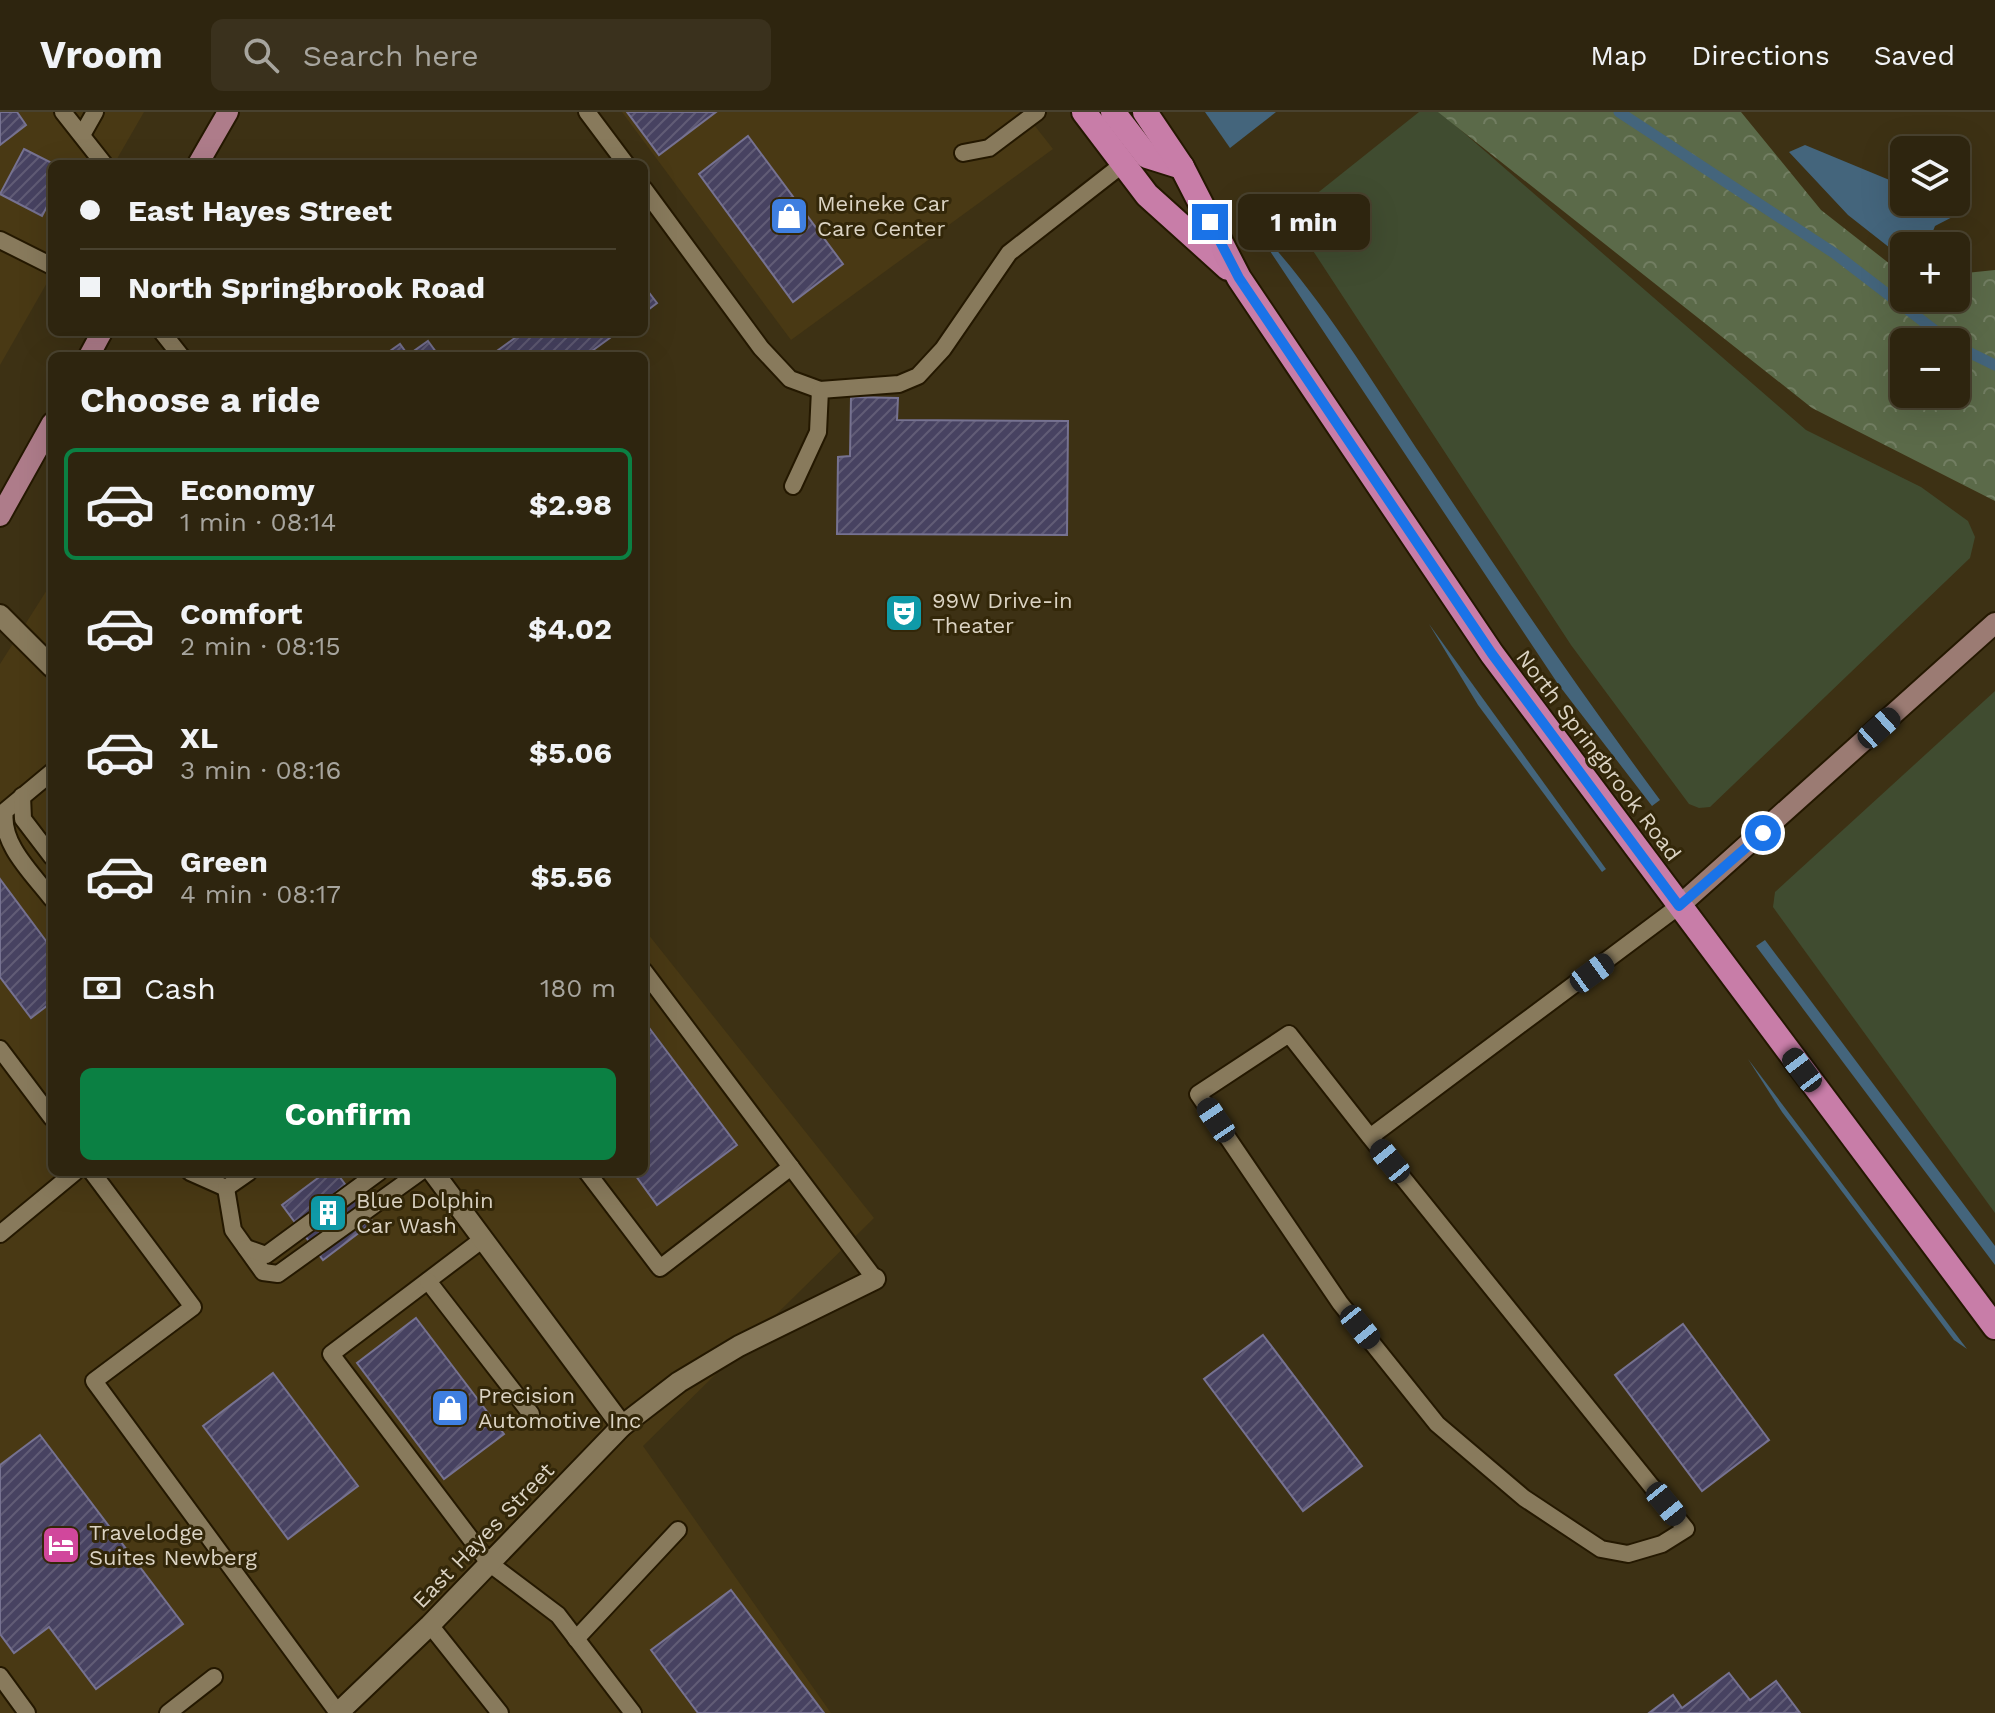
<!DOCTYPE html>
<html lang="en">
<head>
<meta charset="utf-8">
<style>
	body { margin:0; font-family:"Work Sans",sans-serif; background:#3a311d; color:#f1f3f6; height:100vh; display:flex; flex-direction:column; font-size:30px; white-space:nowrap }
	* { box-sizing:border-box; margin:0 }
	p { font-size:26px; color:#a7a59e }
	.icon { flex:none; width:44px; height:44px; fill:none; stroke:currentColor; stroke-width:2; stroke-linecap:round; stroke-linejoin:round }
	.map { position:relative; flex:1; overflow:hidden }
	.panel { position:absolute; left:48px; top:240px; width:600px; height:824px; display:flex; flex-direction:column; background:#2e250f; border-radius:12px; box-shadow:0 8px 32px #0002,0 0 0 2px #49422f }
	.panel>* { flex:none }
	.banner { position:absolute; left:48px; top:48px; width:600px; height:176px; border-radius:12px; box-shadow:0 8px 32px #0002,0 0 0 2px #49422f; display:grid; align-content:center; height:176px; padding:0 32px; background:#2e250f }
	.controls { position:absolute; left:1890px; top:24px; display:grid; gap:16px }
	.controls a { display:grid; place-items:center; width:80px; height:80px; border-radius:12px; background:#2e250f; box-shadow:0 8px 32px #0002,0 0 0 2px #49422f; font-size:40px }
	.end { position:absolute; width:36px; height:36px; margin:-18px; border:10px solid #1a73e8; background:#fff; box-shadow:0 0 0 4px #fff }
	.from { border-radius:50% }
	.bubble { position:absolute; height:56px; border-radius:12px; background:#2e250f; box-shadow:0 8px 32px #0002,0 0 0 2px #49422f; font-size:26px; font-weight:700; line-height:56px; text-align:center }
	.car { position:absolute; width:24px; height:48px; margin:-24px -12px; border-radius:10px; box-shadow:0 0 6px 2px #0007; background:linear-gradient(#222 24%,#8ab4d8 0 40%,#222 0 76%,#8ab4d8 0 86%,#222 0) }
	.banner b { display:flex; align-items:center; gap:28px; height:76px; font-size:30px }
	.banner b+b { border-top:2px solid #49422f }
	.banner i { width:20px; height:20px; background:#f1f3f6 }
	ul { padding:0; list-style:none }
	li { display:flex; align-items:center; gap:24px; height:112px; margin:0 16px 12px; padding:0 16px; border:4px solid transparent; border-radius:12px }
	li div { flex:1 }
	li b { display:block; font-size:30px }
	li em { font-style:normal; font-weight:700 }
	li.on { border-color:#0b8043 }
	li>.icon { width:72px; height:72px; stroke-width:1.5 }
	h2 { padding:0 32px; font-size:36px; line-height:96px }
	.pay { display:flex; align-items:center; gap:20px; height:88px; padding:0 32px; font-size:30px }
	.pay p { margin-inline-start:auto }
	.button { display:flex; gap:16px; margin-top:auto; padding:16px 32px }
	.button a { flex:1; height:92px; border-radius:12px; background:#0b8043; color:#fff; font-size:32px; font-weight:700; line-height:92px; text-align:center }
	header { display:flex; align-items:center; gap:48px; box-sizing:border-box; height:112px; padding:0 40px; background:#2e250f; border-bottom:2px solid #49422f }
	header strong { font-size:38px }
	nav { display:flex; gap:44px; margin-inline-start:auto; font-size:28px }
	.search { width:560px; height:72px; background:#3a311d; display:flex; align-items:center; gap:20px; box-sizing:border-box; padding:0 28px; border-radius:12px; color:#a7a59e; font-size:30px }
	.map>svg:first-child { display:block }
	.built { fill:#493914 }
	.green { fill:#404c30 }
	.forest { fill:url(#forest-crowns); fill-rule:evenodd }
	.water { fill:#44657c }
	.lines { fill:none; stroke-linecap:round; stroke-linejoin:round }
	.stream { stroke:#44657c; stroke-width:11 }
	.building { fill:url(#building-hatch); stroke:#767291; stroke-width:2 }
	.lane-casing { stroke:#241800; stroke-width:20 }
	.street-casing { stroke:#241800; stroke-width:24 }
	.secondary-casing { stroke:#241800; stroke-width:24 }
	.primary-casing { stroke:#241800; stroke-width:24 }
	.highway-casing { stroke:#241800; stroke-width:28 }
	.lane { stroke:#887a5c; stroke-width:16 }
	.street { stroke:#887a5c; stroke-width:20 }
	.secondary { stroke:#9b7b73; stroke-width:20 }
	.primary { stroke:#ae7c8a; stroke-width:20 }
	.highway { stroke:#c87da8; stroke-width:24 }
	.route { stroke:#1a73e8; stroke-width:10 }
	.labels { text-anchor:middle; stroke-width:6; stroke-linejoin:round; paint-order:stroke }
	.poi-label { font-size:22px; fill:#dbd3c3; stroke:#332709; text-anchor:start }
	.street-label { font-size:22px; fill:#dbd3c3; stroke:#332709 }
</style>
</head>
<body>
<header>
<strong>Vroom</strong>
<div class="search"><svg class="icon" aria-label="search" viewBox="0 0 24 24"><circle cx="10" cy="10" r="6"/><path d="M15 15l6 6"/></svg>Search here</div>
<nav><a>Map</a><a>Directions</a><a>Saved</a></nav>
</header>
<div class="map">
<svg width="1995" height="1601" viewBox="0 0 1995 1601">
	<defs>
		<pattern id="forest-crowns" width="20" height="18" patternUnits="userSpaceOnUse" patternTransform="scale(2)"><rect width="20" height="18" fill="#5b6a49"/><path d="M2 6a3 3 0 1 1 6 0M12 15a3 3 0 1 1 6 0" fill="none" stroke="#727e62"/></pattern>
		<pattern id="building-hatch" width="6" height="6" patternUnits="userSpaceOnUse" patternTransform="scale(2)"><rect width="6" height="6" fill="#474261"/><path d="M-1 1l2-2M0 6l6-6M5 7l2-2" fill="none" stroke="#615c76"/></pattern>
	</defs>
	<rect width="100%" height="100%" fill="#3d3114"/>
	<g class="built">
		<path d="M0,0H144L114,52H52V162L0,253Z"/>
		<path d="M622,0H1024L1053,37L791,228Z"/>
		<path d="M52,470V1060H644V817L874,1106L643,1334L831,1601H0V552Z"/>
	</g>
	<g class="green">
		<path d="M1419,0H1440L1806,318L1921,375L1968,409L1975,425L1970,446L1710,695L1699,696L1689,692L1571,533L1304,125L1275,106L1315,83Z"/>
		<path d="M1995,579V1101L1773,795L1775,780Z"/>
	</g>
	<path class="forest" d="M1438,0H1741L1821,98L1904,163V186H1956V162L1995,158V389L1812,296ZM1904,230H1956V282H1904Z"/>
	<g class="water">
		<path d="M1205,0H1276L1230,36Z"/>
		<path d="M1805,33L1904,74V90H1943L1964,99L1935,114L1927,134H1904V147L1848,103L1789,40Z"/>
		<path d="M1250,109C1319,180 1370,267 1425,349C1501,464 1578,577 1660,688L1652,694L1558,572Z"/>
		<path d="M1429,512L1606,757L1602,760L1478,593Z"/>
		<path d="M1765,828L1995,1134V1153L1756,834Z"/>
		<path d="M1748,947L1967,1237L1954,1228L1782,1000Z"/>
	</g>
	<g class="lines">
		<g class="stream">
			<path d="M1619,0L1834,141L1950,230"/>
			<path d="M1956,234L1995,253"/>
		</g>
	</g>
	<g class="building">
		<path d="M0,0H17L26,13L0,33Z"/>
		<path d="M627,0H716L659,43Z"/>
		<path d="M748,24L843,152L793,190L699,62Z"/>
		<path d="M24,37L54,52L52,85L42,104L0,82Z"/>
		<path d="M644,174L657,191L644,201Z"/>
		<path d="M523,220H618L585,244H490Z"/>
		<path d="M428,229L439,244H383L400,232L408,243Z"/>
		<path d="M851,285L898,286L897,308L1068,309L1067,423L837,422L838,345L850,344Z"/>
		<path d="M0,767L52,837V890L31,906L0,865Z"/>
		<path d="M644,909L737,1033L657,1093L633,1060H644Z"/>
		<path d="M326,1060H336L373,1110L323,1148L282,1093Z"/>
		<path d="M416,1206L504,1322L444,1367L357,1251Z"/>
		<path d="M1683,1212L1769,1328L1702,1379L1615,1263Z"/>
		<path d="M1263,1223L1362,1354L1303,1399L1204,1267Z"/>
		<path d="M273,1261L358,1374L288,1427L203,1314Z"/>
		<path d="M40,1323L183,1512L96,1577L49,1515L14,1541L0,1522V1353Z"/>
		<path d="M731,1478L824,1601H698L651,1538Z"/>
		<path d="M1729,1561L1750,1588L1776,1569L1800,1601H1649L1673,1583L1682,1596Z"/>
	</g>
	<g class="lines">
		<g class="lane-casing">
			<g id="lane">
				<path d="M63,0L104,52"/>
				<path d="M587,0L626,52"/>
				<path d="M82,23L95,0"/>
				<path d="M963,41L989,36L1037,0"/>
				<path d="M644,77L761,236L790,267L820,278"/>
				<path d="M0,128L52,154"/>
				<path d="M162,220L181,244"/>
				<path d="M793,374L818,320L820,278L899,272L918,264L943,237L1009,141L1123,52"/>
				<path d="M52,660L5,699C0,732 33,762 52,787"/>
				<path d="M22,684L23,707L52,745"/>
				<path d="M644,859L791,1055"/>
				<path d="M0,937L52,1006"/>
				<path d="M1370,1025L1289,922L1198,982L1340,1191L1437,1312L1524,1386L1601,1437L1628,1442L1662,1432L1686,1417L1370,1025L1679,794"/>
				<path d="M92,1060L193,1195L94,1269L338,1601"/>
				<path d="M190,1060L226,1076L249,1060"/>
				<path d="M587,1060L660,1156L791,1055L875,1167"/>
				<path d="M226,1076L233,1118L263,1160L278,1162L420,1060"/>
				<path d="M0,1122L75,1060"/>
				<path d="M483,1127L331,1242L489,1451L558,1503L633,1601"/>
				<path d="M246,1136L266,1143L379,1060"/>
				<path d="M428,1169L531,1302"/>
				<path d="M430,1513L500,1601"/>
				<path d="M576,1527L678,1418"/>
				<path d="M0,1564L27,1601"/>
				<path d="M168,1601L214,1565"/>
			</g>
		</g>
		<g class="street-casing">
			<g id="street">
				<path d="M0,503L52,555"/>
				<path d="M433,1060L622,1314"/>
				<path d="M338,1601L430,1513L622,1314L679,1270L739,1234L875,1167"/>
			</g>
		</g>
		<g class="secondary-casing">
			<path id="secondary" d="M1679,794L1995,511"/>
		</g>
		<g class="primary-casing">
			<g id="primary">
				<path d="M198,52L228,0"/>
				<path d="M89,244L102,220"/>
				<path d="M0,404L52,311"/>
			</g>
		</g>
		<g class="highway-casing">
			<g id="highway">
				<path d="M1084,0L1147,83L1228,156"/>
				<path d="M1113,0L1147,44L1182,55"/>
				<path d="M1145,0L1182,55L1239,166L1492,542L1995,1215"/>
			</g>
		</g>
		<use href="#lane" class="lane"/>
		<use href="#street" class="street"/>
		<use href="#secondary" class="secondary"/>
		<use href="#primary" class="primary"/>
		<use href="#highway" class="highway"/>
	</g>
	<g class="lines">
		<path class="route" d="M1210,110L1239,166L1492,542L1679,794L1763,721"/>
	</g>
	<defs>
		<g id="shop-square" transform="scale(2)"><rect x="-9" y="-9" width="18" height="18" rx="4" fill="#3f7fe0" stroke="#332709"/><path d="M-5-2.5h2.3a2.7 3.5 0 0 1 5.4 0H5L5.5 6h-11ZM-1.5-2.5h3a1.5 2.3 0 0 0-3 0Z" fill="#fff"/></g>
		<g id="theatre-square" transform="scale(2)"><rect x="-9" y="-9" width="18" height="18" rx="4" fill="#0f9aa8" stroke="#332709"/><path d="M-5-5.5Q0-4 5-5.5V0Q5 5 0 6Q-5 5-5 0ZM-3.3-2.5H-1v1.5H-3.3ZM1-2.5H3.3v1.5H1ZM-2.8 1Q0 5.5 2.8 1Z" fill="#fff"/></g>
		<g id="building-square" transform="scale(2)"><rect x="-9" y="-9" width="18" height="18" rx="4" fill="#0f9aa8" stroke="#332709"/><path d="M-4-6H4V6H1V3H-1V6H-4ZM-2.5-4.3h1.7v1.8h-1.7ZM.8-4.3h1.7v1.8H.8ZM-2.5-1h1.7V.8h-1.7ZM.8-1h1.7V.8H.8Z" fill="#fff"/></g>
		<g id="hotel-square" transform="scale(2)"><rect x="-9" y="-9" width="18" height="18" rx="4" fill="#d1479c" stroke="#332709"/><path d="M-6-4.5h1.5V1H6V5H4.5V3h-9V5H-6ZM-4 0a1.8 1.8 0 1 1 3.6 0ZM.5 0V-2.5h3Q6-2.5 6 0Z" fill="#fff"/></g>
	</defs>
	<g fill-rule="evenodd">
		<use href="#shop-square" x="789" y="104"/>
		<use href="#theatre-square" x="904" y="501"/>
		<use href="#building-square" x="328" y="1101"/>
		<use href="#shop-square" x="450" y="1296"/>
		<use href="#hotel-square" x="61" y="1433"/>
	</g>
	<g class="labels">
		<g class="poi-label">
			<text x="817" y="99">Meineke Car<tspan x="817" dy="25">Care Center</tspan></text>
			<text x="932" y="496">99W Drive-in<tspan x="932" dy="25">Theater</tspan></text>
			<text x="356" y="1096">Blue Dolphin<tspan x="356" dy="25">Car Wash</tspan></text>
			<text x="478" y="1291">Precision<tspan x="478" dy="25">Automotive Inc</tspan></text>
			<text x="89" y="1428">Travelodge<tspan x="89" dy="25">Suites Newberg</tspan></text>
		</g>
		<g class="street-label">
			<text transform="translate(1599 643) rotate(53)" y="8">North Springbrook Road</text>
			<text transform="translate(483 1423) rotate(-46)" y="8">East Hayes Street</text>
		</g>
	</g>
</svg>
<div class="controls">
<a><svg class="icon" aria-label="layers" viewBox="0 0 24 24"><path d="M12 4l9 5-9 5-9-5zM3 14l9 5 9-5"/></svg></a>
<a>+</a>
<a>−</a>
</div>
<i class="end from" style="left:1763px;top:721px"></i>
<i class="end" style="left:1210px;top:110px"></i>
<div class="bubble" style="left:1238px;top:82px;width:132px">1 min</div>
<i class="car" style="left:1879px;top:616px;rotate:48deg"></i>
<i class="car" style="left:1592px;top:861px;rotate:54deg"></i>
<i class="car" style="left:1802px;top:958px;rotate:323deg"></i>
<i class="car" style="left:1216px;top:1008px;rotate:326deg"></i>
<i class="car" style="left:1390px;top:1049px;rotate:321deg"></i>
<i class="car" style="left:1360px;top:1215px;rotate:141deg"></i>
<i class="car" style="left:1666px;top:1392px;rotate:141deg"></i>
<div class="banner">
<b><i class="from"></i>East Hayes Street</b>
<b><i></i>North Springbrook Road</b>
</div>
<section class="panel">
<h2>Choose a ride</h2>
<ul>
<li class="on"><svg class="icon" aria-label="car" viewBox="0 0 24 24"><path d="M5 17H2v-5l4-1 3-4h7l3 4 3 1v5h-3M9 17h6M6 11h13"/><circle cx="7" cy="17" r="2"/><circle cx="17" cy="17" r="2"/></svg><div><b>Economy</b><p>1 min · 08:14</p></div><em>$2.98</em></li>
<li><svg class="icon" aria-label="car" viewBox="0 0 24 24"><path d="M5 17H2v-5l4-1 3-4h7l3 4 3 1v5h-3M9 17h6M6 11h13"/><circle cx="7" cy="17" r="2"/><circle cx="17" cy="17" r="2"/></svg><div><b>Comfort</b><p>2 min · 08:15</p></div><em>$4.02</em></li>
<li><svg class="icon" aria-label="car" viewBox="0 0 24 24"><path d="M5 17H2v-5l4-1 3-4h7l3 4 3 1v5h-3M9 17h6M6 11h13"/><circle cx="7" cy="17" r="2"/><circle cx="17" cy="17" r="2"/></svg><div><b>XL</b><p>3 min · 08:16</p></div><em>$5.06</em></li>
<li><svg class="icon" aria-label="car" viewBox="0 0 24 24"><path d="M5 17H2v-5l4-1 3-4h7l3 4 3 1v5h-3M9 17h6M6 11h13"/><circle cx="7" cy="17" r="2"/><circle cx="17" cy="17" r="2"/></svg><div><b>Green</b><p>4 min · 08:17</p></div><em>$5.56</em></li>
</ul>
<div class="pay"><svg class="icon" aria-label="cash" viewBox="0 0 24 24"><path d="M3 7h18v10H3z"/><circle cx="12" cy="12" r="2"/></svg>Cash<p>180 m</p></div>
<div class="button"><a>Confirm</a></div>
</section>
</div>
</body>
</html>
